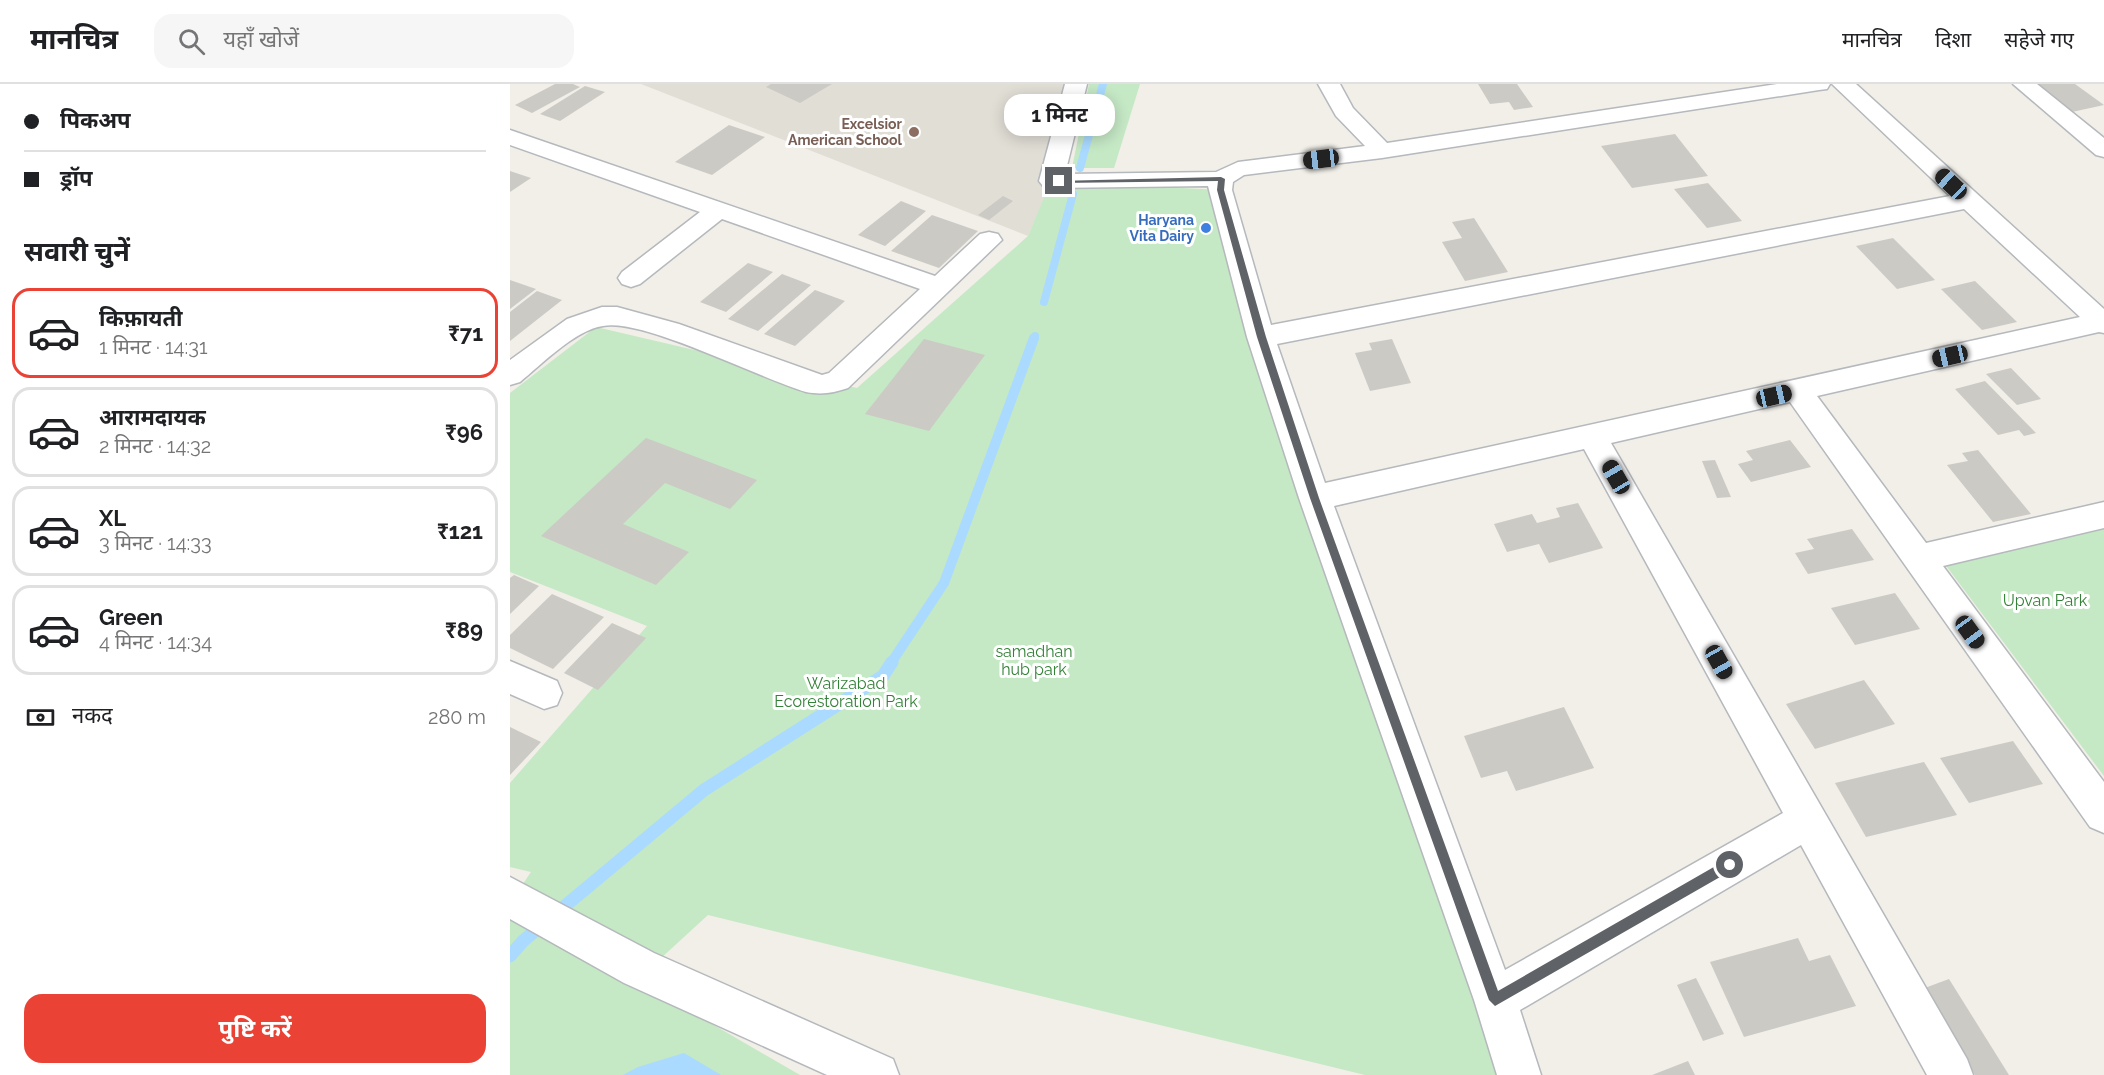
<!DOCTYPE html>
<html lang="hi">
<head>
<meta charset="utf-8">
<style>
	body { margin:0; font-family:Raleway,"Noto Sans Devanagari",sans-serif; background:#f6f6f6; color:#202124; height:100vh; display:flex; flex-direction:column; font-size:22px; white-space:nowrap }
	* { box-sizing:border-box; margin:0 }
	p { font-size:20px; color:#757577 }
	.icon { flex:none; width:33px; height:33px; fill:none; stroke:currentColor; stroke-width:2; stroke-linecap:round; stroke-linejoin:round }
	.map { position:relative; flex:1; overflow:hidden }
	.details { display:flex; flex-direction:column; background:#fff; width:510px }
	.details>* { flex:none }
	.hud { display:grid; align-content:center; height:132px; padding:0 24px; background:#fff }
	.end { position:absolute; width:27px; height:27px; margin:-14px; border:8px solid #5f6368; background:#fff; box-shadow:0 0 0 3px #fff }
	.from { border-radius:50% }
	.bubble { position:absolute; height:42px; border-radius:18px; background:#fff; box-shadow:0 3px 15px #0003; font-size:20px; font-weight:700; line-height:42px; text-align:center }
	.car { position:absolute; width:18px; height:36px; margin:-18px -9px; border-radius:8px; box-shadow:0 0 4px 2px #0007; background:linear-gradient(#222 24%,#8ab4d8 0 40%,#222 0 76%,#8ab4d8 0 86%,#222 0) }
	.hud b { display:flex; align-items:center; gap:21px; height:57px; font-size:22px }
	.hud b+b { border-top:2px solid #e0e0e0 }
	.hud i { width:15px; height:15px; background:#202124 }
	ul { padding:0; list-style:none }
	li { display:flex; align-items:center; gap:18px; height:90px; margin:0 12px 9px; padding:0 12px; border:3px solid #e0e0e0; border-radius:18px }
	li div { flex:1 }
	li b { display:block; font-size:22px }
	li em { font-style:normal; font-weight:700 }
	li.on { border-color:#ea4335 }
	li>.icon { width:54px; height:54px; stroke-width:1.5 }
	h2 { padding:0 24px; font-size:27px; line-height:72px }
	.pay { display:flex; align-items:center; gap:15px; height:66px; padding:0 24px; font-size:22px }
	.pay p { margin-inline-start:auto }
	.cta { display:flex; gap:12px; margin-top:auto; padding:12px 24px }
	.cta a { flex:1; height:69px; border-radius:18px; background:#ea4335; color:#fff; font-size:24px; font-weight:700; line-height:69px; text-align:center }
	header { display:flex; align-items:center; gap:36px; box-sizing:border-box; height:84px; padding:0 30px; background:#fff; border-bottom:2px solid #e0e0e0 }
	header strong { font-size:28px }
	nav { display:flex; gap:33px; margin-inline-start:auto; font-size:21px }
	.search { width:420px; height:54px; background:#f6f6f6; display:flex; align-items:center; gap:15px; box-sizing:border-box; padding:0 21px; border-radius:18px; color:#757577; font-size:22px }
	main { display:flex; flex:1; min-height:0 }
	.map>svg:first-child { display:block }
	.education { fill:#e1ded6 }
	.green { fill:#c5e8c5 }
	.water { fill:#aadaff }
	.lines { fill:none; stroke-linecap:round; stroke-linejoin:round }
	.stream-far2 { stroke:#aadaff; stroke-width:8 }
	.stream-far1 { stroke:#aadaff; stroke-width:10 }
	.stream { stroke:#aadaff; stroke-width:13 }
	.building { fill:#cccac5 }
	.minor-casing { stroke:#b5b8bc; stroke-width:3 }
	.minor { fill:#fff; fill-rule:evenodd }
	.route { fill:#5f6368 }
	.education-dot { fill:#8d6e63; stroke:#fff; stroke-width:2 }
	.shop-dot { fill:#3f7fe0; stroke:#fff; stroke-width:2 }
	.labels { text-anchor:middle; stroke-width:6; stroke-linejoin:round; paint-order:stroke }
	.far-education-label { font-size:14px; font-weight:bold; fill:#785e54; stroke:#fff; text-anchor:end }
	.far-shop-label { font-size:14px; font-weight:bold; fill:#366cbe; stroke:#fff; text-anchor:end }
	.park-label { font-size:16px; fill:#348238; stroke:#fff }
</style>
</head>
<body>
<header>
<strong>मानचित्र</strong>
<div class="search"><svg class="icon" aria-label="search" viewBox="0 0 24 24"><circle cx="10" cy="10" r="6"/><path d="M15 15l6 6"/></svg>यहाँ खोजें</div>
<nav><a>मानचित्र</a><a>दिशा</a><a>सहेजे गए</a></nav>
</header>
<main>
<section class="details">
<div class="hud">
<b><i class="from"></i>पिकअप</b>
<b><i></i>ड्रॉप</b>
</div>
<h2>सवारी चुनें</h2>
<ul>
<li class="on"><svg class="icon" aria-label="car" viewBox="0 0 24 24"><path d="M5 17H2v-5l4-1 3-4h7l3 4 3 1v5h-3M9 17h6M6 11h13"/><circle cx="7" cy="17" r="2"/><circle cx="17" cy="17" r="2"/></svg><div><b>किफ़ायती</b><p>1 मिनट · 14:31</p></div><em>₹71</em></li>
<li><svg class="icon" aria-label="car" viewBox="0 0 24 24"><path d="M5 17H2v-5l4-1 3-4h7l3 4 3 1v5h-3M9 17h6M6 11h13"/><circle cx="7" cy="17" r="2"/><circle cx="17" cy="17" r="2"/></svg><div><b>आरामदायक</b><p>2 मिनट · 14:32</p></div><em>₹96</em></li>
<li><svg class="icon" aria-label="car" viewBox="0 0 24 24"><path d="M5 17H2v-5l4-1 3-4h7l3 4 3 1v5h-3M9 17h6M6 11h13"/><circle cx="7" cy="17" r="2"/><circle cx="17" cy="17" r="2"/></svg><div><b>XL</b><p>3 मिनट · 14:33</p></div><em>₹121</em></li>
<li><svg class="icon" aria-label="car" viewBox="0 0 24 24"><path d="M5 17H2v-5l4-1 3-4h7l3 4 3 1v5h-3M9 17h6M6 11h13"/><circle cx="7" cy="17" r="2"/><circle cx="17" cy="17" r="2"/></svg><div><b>Green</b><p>4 मिनट · 14:34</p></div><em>₹89</em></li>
</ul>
<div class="pay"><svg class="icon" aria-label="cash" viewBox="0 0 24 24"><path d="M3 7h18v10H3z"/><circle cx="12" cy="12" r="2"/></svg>नकद<p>280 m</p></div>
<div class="cta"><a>पुष्टि करें</a></div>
</section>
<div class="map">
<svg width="1594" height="991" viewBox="0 0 1594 991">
	<rect width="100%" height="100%" fill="#f1efe8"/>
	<path class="education" d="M131,0H566L542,97L518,152Z"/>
	<g class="green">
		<path d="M579,0H630L604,84H562Z"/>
		<path d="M541,97L710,106L1002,991H855L198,831L150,875L2,824L290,991H0V819L21,788L0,783V699L137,542L0,488V309L86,243L347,304L518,152Z"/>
		<path d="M1594,443V692L1434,479Z"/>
	</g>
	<path class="water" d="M174,969L211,991H113L128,983Z"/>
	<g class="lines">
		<g class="stream-far2">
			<path d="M570,84L593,0"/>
			<path d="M534,218L563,110"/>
			<path d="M524,255L525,252"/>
		</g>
		<path class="stream-far1" d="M381,579L434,499L524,254"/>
		<path class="stream" d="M0,872L13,857L194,706L373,592L382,578"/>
	</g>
	<g class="building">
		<path d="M45,0H63L70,3L22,29L5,21Z"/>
		<path d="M261,0H322L290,19L256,3Z"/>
		<path d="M968,0H1007L1023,23L1004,26L999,18L980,20Z"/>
		<path d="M1525,0H1565L1594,21L1562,28Z"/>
		<path d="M75,2L95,8L50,37L30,30Z"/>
		<path d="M219,41L255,53L202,91L165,78Z"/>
		<path d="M1165,50L1198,92L1122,104L1091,62Z"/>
		<path d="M0,87L21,94L0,108Z"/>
		<path d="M1198,99L1232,137L1197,144L1164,105Z"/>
		<path d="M493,112L503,117L479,136L468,131Z"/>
		<path d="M391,117L416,127L375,162L348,151Z"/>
		<path d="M422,131L468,147L429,184L381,167Z"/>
		<path d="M964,134L998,188L955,197L932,158L952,154L942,138Z"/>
		<path d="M1383,154L1425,196L1387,205L1346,162Z"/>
		<path d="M238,179L263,188L216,228L190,218Z"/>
		<path d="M272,190L301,201L248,247L218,235Z"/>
		<path d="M0,196L26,205L0,225Z"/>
		<path d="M1465,197L1507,238L1472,246L1431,205Z"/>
		<path d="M305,206L335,217L285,262L254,250Z"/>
		<path d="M27,207L52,216L0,257V228Z"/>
		<path d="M414,255L475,271L419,347L355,330Z"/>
		<path d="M882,255L901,299L860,307L845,269L862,266L859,259Z"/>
		<path d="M1501,284L1531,315L1507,321L1476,290Z"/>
		<path d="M1475,297L1526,349L1514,352L1509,346L1488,351L1445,305Z"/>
		<path d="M136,354L247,396L220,425L155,399L113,440L179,468L146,501L31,452Z"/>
		<path d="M1280,356L1301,383L1241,398L1228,380L1243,376L1236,367Z"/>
		<path d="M1468,366L1521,430L1483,438L1437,381L1458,377L1452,369Z"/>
		<path d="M1205,376L1221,413L1207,414L1192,377Z"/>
		<path d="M1068,419L1093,464L1039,479L1029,460L997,468L984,440L1022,430L1027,439L1050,433L1046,424Z"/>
		<path d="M1342,445L1364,476L1298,490L1285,469L1304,465L1297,455Z"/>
		<path d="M4,491L29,502L0,530V494Z"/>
		<path d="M1385,509L1410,545L1345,561L1321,524Z"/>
		<path d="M42,510L94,533L43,585L0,564V551Z"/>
		<path d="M102,539L136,554L88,606L54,589Z"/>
		<path d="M1354,596L1385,640L1305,665L1276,620Z"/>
		<path d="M1054,623L1084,684L1006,707L997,687L971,694L954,652Z"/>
		<path d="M0,643L31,658L0,691Z"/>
		<path d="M1503,657L1533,700L1459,719L1430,674Z"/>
		<path d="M1414,678L1447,731L1356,753L1325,699Z"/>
		<path d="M1288,854L1299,877L1320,871L1346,922L1234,953L1200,878Z"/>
		<path d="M1186,894L1214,950L1193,957L1167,901Z"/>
		<path d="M1439,895L1499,991H1465L1412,905Z"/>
		<path d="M1178,977L1185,991H1142Z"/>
	</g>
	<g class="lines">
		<g class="minor-casing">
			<g id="minor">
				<path d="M555,0H577L555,90L706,88L728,78L855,62L826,32L808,0H830L843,24L877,59L1267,0H1320L1317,5L1309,6L872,74L734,91L723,98L722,106L761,241L1440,112L1322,0H1346L1594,225V249L1589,248L1307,312L1416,459L1594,418V444L1433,482L1594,698V749L1580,743L1280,318L1101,359L1457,975L1463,991H1417L1291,761L1010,926L1031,991H987L964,916L789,414L737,253L698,102L541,104L533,102L529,97ZM1454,125L1570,233L815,399L767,260ZM1074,365L1273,729L995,886L824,422Z"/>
				<path d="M1503,0H1527L1594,54V73L1586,71Z"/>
				<path d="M0,46L425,192L470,150L479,148L488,150L492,156L338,304C323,309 312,311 296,308C251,295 133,234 93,242C65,246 31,281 10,298L0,301V276L57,235L92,223H107L169,240L312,291L319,289L410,205L212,135L130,200L121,203L112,200L108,194L112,188L190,128L0,61Z"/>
				<path d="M0,577L47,597L52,609L47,621L34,625L0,610Z"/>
				<path d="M0,793L144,869L383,975L389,991H317L114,899L0,835Z"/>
			</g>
		</g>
		<use href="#minor" class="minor"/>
	</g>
	<path class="route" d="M711,93L715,95L714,106L756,253L809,414L988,907L1216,776H1224L1226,781L1224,785L985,922L979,916L800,414L747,253L707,106L708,97L549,99L546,97Z"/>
	<circle class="education-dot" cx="404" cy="48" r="6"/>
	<circle class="shop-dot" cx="696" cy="144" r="6"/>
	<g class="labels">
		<g class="far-education-label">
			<text x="392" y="45">Excelsior<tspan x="392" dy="16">American School</tspan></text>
		</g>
		<g class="far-shop-label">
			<text x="684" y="141">Haryana<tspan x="684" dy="16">Vita Dairy</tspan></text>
		</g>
		<g class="park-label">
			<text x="1535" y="522">Upvan Park</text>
			<text x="524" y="573">samadhan<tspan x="524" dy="18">hub park</tspan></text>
			<text x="336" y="605">Warizabad<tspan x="336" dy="18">Ecorestoration Park</tspan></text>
		</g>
	</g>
</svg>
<i class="end from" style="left:1220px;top:781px"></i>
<i class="end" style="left:549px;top:97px"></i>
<div class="bubble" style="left:494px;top:10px;width:111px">1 मिनट</div>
<i class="car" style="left:811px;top:75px;rotate:263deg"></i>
<i class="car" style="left:1441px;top:100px;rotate:313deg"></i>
<i class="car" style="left:1440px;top:272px;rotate:257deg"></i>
<i class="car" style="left:1264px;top:312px;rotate:77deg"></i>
<i class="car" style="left:1106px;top:393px;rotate:330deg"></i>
<i class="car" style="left:1460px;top:548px;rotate:144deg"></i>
<i class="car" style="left:1209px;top:578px;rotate:151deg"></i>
</div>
</main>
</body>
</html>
